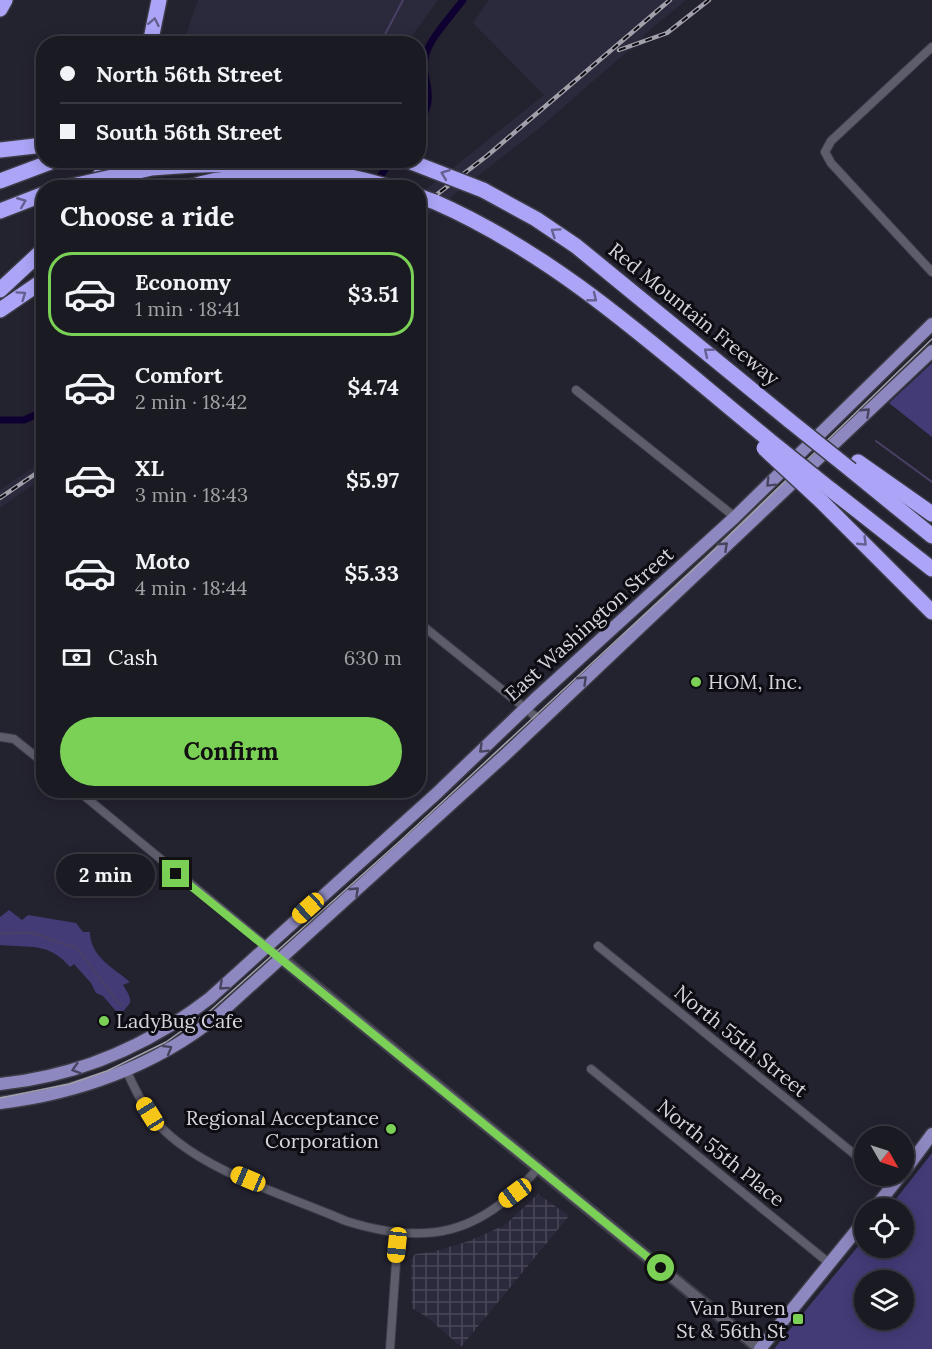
<!DOCTYPE html>
<html lang="en">
<head>
<meta charset="utf-8">
<style>
	body { margin:0; font-family:Lora,serif; background:#272730; color:#f1f3f6; height:100vh; display:flex; flex-direction:column; font-size:22px; white-space:nowrap }
	* { box-sizing:border-box; margin:0 }
	p { font-size:20px; color:#9fa1a6 }
	.icon { flex:none; width:33px; height:33px; fill:none; stroke:currentColor; stroke-width:2; stroke-linecap:round; stroke-linejoin:round }
	.map { position:relative; flex:1; overflow:hidden }
	.sheet { position:absolute; left:36px; top:180px; width:390px; height:618px; display:flex; flex-direction:column; background:#1a1a23; border-radius:24px; box-shadow:0 3px 15px #0003,0 0 0 2px #383841 }
	.sheet>* { flex:none }
	.top-card { position:absolute; left:36px; top:36px; width:390px; height:132px; border-radius:24px; box-shadow:0 3px 15px #0003,0 0 0 2px #383841; display:grid; align-content:center; height:132px; padding:0 24px; background:#1a1a23 }
	.needle { width:39px; rotate:129deg }
	.fabs { position:absolute; left:854px; top:1126px; display:grid; gap:12px }
	.fabs a { display:grid; place-items:center; width:60px; height:60px; border-radius:50%; background:#1a1a23; box-shadow:0 3px 15px #0003,0 0 0 2px #383841; font-size:30px }
	.end { position:absolute; width:27px; height:27px; margin:-14px; border:8px solid #7bd156; background:#111; box-shadow:0 0 0 3px #111 }
	.from { border-radius:50% }
	.bubble { position:absolute; height:42px; border-radius:21px; background:#1a1a23; box-shadow:0 3px 15px #0003,0 0 0 2px #383841; font-size:20px; font-weight:700; line-height:42px; text-align:center }
	.car { position:absolute; width:18px; height:36px; margin:-18px -9px; border-radius:8px; box-shadow:0 0 4px 2px #0007; background:linear-gradient(#f5c518 24%,#345 0 40%,#f5c518 0 76%,#345 0 86%,#f5c518 0) }
	.top-card b { display:flex; align-items:center; gap:21px; height:57px; font-size:22px }
	.top-card b+b { border-top:2px solid #383841 }
	.top-card i { width:15px; height:15px; background:#f1f3f6 }
	ul { padding:0; list-style:none }
	li { display:flex; align-items:center; gap:18px; height:84px; margin:0 12px 9px; padding:0 12px; border:3px solid transparent; border-radius:24px }
	li div { flex:1 }
	li b { display:block; font-size:22px }
	li em { font-style:normal; font-weight:700 }
	li.current { border-color:#7bd156 }
	li>.icon { width:54px; height:54px; stroke-width:1.5 }
	h2 { padding:0 24px; font-size:27px; line-height:72px }
	.pay { display:flex; align-items:center; gap:15px; height:66px; padding:0 24px; font-size:22px }
	.pay p { margin-inline-start:auto }
	.primary-button { display:flex; gap:12px; margin-top:auto; padding:12px 24px }
	.primary-button a { flex:1; height:69px; border-radius:36px; background:#7bd156; color:#111; font-size:24px; font-weight:700; line-height:69px; text-align:center }
	.map>svg:first-child { display:block }
	.built { fill:#2b293c }
	.industrial { fill:url(#industrial-grid) }
	.park { fill:#433b76; fill-rule:evenodd }
	.lines { fill:none; stroke-linecap:round; stroke-linejoin:round }
	.stream { stroke:#4a4065; stroke-width:2 }
	.canal { stroke:#0e0031; stroke-width:7 }
	.minor-casing { stroke:#3c3c47; stroke-width:10 }
	.tertiary-casing { stroke:#3c3c47; stroke-width:14 }
	.primary-casing { stroke:#3c3c47; stroke-width:15 }
	.motorway-casing { stroke:#3c3c47; stroke-width:18 }
	.minor { stroke:#5e5d6c; stroke-width:8 }
	.tertiary { stroke:#5e5d6c; stroke-width:10 }
	.primary { stroke:#8d88bf; stroke-width:12 }
	.motorway { stroke:#aca5f7; stroke-width:15 }
	.tram { stroke:#a2a1ab; stroke-width:1.5 }
	.rail-casing { stroke:#a2a1ab; stroke-width:4.5 }
	.rail { stroke:#0d0c12; stroke-width:2; stroke-dasharray:7; stroke-linecap:butt }
	.motorway-bridge-casing { stroke:#3c3c47; stroke-width:18; stroke-linecap:butt }
	.motorway-bridge { stroke:#aca5f7; stroke-width:15 }
	.oneway { stroke:#646090 }
	.oneway2 { stroke:#474460 }
	.route { stroke:#7bd156; stroke-width:8 }
	.poi-dot { fill:#7bd156; stroke:#0d0c12; stroke-width:2 }
	.labels { text-anchor:middle; stroke-width:6; stroke-linejoin:round; paint-order:stroke }
	.street-label { font-size:20px; fill:#d6d5de; stroke:#0d0c12 }
	.poi-label { font-size:20px; fill:#d6d5de; stroke:#0d0c12; text-anchor:start }
</style>
</head>
<body>
<div class="map">
<svg width="932" height="1349" viewBox="0 0 932 1349">
	<defs>
		<pattern id="industrial-grid" width="8" height="8" patternUnits="userSpaceOnUse" patternTransform="scale(1.5)"><rect width="8" height="8" fill="#2b293c"/><path d="M0 4h8M4 0v8" fill="none" stroke="#494758"/></pattern>
	</defs>
	<rect width="100%" height="100%" fill="#23222f"/>
	<g class="built">
		<path d="M198,0H438L407,43H183Z"/>
		<path d="M489,0H686L643,36V45L628,51L537,130L419,222V195L544,95L473,23Z"/>
		<path d="M43,461V478L0,508V490Z"/>
	</g>
	<path class="industrial" d="M538,1194L569,1216L461,1347L427,1317L412,1308L411,1260L415,1254L432,1252L469,1241L505,1225Z"/>
	<g class="park">
		<path d="M932,363V437L889,403Z"/>
		<path d="M9,910L22,920L28,915L76,923L83,932H90C90,956 112,967 130,982L123,985C138,1008 126,1001 121,1017L103,996L96,993L91,983L74,964L70,967C49,942 30,948 0,945V917Z"/>
		<path d="M932,1153V1349H774L864,1239V1248H903V1209H888ZM864,1281H903V1320H864Z"/>
	</g>
	<g class="lines">
		<g class="stream">
			<path d="M380,44L403,0"/>
			<path d="M876,441L932,482"/>
			<path d="M0,933C10,934 19,932 29,933C46,934 60,946 76,947L121,1006"/>
		</g>
		<g class="canal">
			<path d="M418,126C440,90 419,84 426,54C430,38 453,14 463,0"/>
			<path d="M375,183L392,160"/>
			<path d="M0,420H24L44,411"/>
		</g>
		<g class="minor-casing">
			<g id="minor">
				<path d="M932,47L831,141L825,152L831,163L932,272"/>
				<path d="M576,390L735,517"/>
				<path d="M418,622L541,721"/>
				<path d="M1,737L14,739L44,763"/>
				<path d="M77,790L282,959"/>
				<path d="M598,946L864,1162"/>
				<path d="M591,1069L829,1263"/>
				<path d="M126,1070C135,1089 144,1109 159,1125C201,1171 289,1196 346,1221C428,1247 482,1234 539,1167"/>
				<path d="M881,1176L893,1186"/>
				<path d="M390,1349L398,1234"/>
			</g>
		</g>
		<g class="tertiary-casing">
			<path id="tertiary" d="M282,959L760,1349"/>
		</g>
		<g class="primary-casing">
			<g id="primary">
				<path d="M0,1084C78,1076 148,1046 210,998L437,793L534,700L735,517L932,324"/>
				<path d="M0,1103C77,1094 155,1066 216,1017L505,755L932,351"/>
				<path d="M903,1173L932,1134"/>
				<path d="M874,1209L900,1176"/>
				<path d="M760,1349L864,1221"/>
			</g>
		</g>
		<g class="motorway-casing">
			<g id="motorway">
				<path d="M0,9L5,0"/>
				<path d="M150,44L159,0"/>
				<path d="M0,150L44,145"/>
				<path d="M152,168C234,161 313,163 392,188"/>
				<path d="M0,181L56,160"/>
				<path d="M92,188L110,160"/>
				<path d="M186,188C236,171 289,176 340,184"/>
				<path d="M483,190L536,219L576,246L790,421"/>
				<path d="M435,202C562,258 662,353 769,440"/>
				<path d="M0,211L44,194"/>
				<path d="M0,290L44,249"/>
				<path d="M0,310L44,280"/>
				<path d="M858,462L932,514"/>
				<path d="M851,470L932,536"/>
				<path d="M830,489L932,569"/>
				<path d="M821,501L932,612"/>
			</g>
		</g>
		<use href="#minor" class="minor"/>
		<use href="#tertiary" class="tertiary"/>
		<use href="#primary" class="primary"/>
		<use href="#motorway" class="motorway"/>
		<path class="tram" d="M0,1098L69,1084L107,1071L166,1042L211,1010L399,842L714,550L932,339"/>
		<g class="rail-casing">
			<g id="rail">
				<path d="M619,50L667,33L709,0"/>
				<path d="M418,209L488,155L670,0"/>
				<path d="M0,498L44,468"/>
			</g>
		</g>
		<use href="#rail" class="rail"/>
		<g class="motorway-bridge-casing">
			<g id="motorway-bridge">
				<path d="M406,160L483,190"/>
				<path d="M63,188L152,168"/>
				<path d="M418,196L435,202"/>
				<path d="M790,421L851,470"/>
				<path d="M769,440L830,489"/>
				<path d="M764,448L821,501"/>
			</g>
		</g>
		<use href="#motorway-bridge" class="motorway-bridge"/>
	</g>
	<defs><path id="oneway-chevron" d="M-2-3.5L2.5 0L-2 3.5" fill="none" stroke-width="1.6" stroke-linecap="round" stroke-linejoin="round" transform="scale(1.5)"/></defs>
	<g class="oneway">
		<use href="#oneway-chevron" transform="translate(154 22) rotate(-78)"/>
		<use href="#oneway-chevron" transform="translate(445 174) rotate(-159)"/>
		<use href="#oneway-chevron" transform="translate(22 202) rotate(-22)"/>
		<use href="#oneway-chevron" transform="translate(555 232) rotate(-146)"/>
		<use href="#oneway-chevron" transform="translate(22 295) rotate(-35)"/>
		<use href="#oneway-chevron" transform="translate(593 298) rotate(39)"/>
		<use href="#oneway-chevron" transform="translate(708 352) rotate(-141)"/>
		<use href="#oneway-chevron" transform="translate(863 542) rotate(44)"/>
	</g>
	<g class="oneway2">
		<use href="#oneway-chevron" transform="translate(866 412) rotate(-43)"/>
		<use href="#oneway-chevron" transform="translate(770 483) rotate(135)"/>
		<use href="#oneway-chevron" transform="translate(724 546) rotate(-43)"/>
		<use href="#oneway-chevron" transform="translate(583 680) rotate(-44)"/>
		<use href="#oneway-chevron" transform="translate(483 749) rotate(136)"/>
		<use href="#oneway-chevron" transform="translate(355 891) rotate(-43)"/>
		<use href="#oneway-chevron" transform="translate(223 986) rotate(138)"/>
		<use href="#oneway-chevron" transform="translate(168 1049) rotate(-30)"/>
		<use href="#oneway-chevron" transform="translate(76 1069) rotate(163)"/>
	</g>
	<g class="lines">
		<path class="route" d="M176,874L661,1268"/>
	</g>
	<g class="poi-dot">
		<circle cx="696" cy="682" r="6"/>
		<circle cx="104" cy="1021" r="6"/>
		<circle cx="391" cy="1129" r="6"/>
		<rect x="792" y="1313" width="12" height="12" rx="3"/>
	</g>
	<g class="labels">
		<g class="street-label">
			<text transform="translate(694 314) rotate(39)" y="7">Red Mountain Freeway</text>
			<text transform="translate(589 624) rotate(-42)" y="7">East Washington Street</text>
			<text transform="translate(741 1041) rotate(39)" y="7">North 55th Street</text>
			<text transform="translate(721 1153) rotate(39)" y="7">North 55th Place</text>
		</g>
		<g class="poi-label">
			<text x="708" y="689">HOM, Inc.</text>
			<text x="116" y="1028">LadyBug Cafe</text>
			<text x="379" y="1125" text-anchor="end">Regional Acceptance<tspan x="379" dy="23">Corporation</tspan></text>
			<text x="786" y="1315" text-anchor="end">Van Buren<tspan x="786" dy="23">St &amp; 56th St</tspan></text>
		</g>
	</g>
</svg>
<div class="fabs">
<a><svg class="needle" viewBox="-14 -14 28 28"><path d="M0-13l5 13h-10z" fill="#e53935"/><path d="M0 13l5-13h-10z" fill="#9fa1a6"/></svg></a>
<a><svg class="icon" aria-label="locate" viewBox="0 0 24 24"><circle cx="12" cy="12" r="6"/><path d="M12 2v4M12 18v4M2 12h4M18 12h4"/></svg></a>
<a><svg class="icon" aria-label="layers" viewBox="0 0 24 24"><path d="M12 4l9 5-9 5-9-5zM3 14l9 5 9-5"/></svg></a>
</div>
<i class="end from" style="left:661px;top:1268px"></i>
<i class="end" style="left:176px;top:874px"></i>
<div class="bubble" style="left:56px;top:854px;width:99px">2 min</div>
<i class="car" style="left:308px;top:908px;rotate:228deg"></i>
<i class="car" style="left:150px;top:1114px;rotate:328deg"></i>
<i class="car" style="left:248px;top:1179px;rotate:293deg"></i>
<i class="car" style="left:515px;top:1193px;rotate:233deg"></i>
<i class="car" style="left:397px;top:1245px;rotate:186deg"></i>
<div class="top-card">
<b><i class="from"></i>North 56th Street</b>
<b><i></i>South 56th Street</b>
</div>
<section class="sheet">
<h2>Choose a ride</h2>
<ul>
<li class="current"><svg class="icon" aria-label="car" viewBox="0 0 24 24"><path d="M5 17H2v-5l4-1 3-4h7l3 4 3 1v5h-3M9 17h6M6 11h13"/><circle cx="7" cy="17" r="2"/><circle cx="17" cy="17" r="2"/></svg><div><b>Economy</b><p>1 min · 18:41</p></div><em>$3.51</em></li>
<li><svg class="icon" aria-label="car" viewBox="0 0 24 24"><path d="M5 17H2v-5l4-1 3-4h7l3 4 3 1v5h-3M9 17h6M6 11h13"/><circle cx="7" cy="17" r="2"/><circle cx="17" cy="17" r="2"/></svg><div><b>Comfort</b><p>2 min · 18:42</p></div><em>$4.74</em></li>
<li><svg class="icon" aria-label="car" viewBox="0 0 24 24"><path d="M5 17H2v-5l4-1 3-4h7l3 4 3 1v5h-3M9 17h6M6 11h13"/><circle cx="7" cy="17" r="2"/><circle cx="17" cy="17" r="2"/></svg><div><b>XL</b><p>3 min · 18:43</p></div><em>$5.97</em></li>
<li><svg class="icon" aria-label="car" viewBox="0 0 24 24"><path d="M5 17H2v-5l4-1 3-4h7l3 4 3 1v5h-3M9 17h6M6 11h13"/><circle cx="7" cy="17" r="2"/><circle cx="17" cy="17" r="2"/></svg><div><b>Moto</b><p>4 min · 18:44</p></div><em>$5.33</em></li>
</ul>
<div class="pay"><svg class="icon" aria-label="cash" viewBox="0 0 24 24"><path d="M3 7h18v10H3z"/><circle cx="12" cy="12" r="2"/></svg>Cash<p>630 m</p></div>
<div class="primary-button"><a>Confirm</a></div>
</section>
</div>
</body>
</html>
